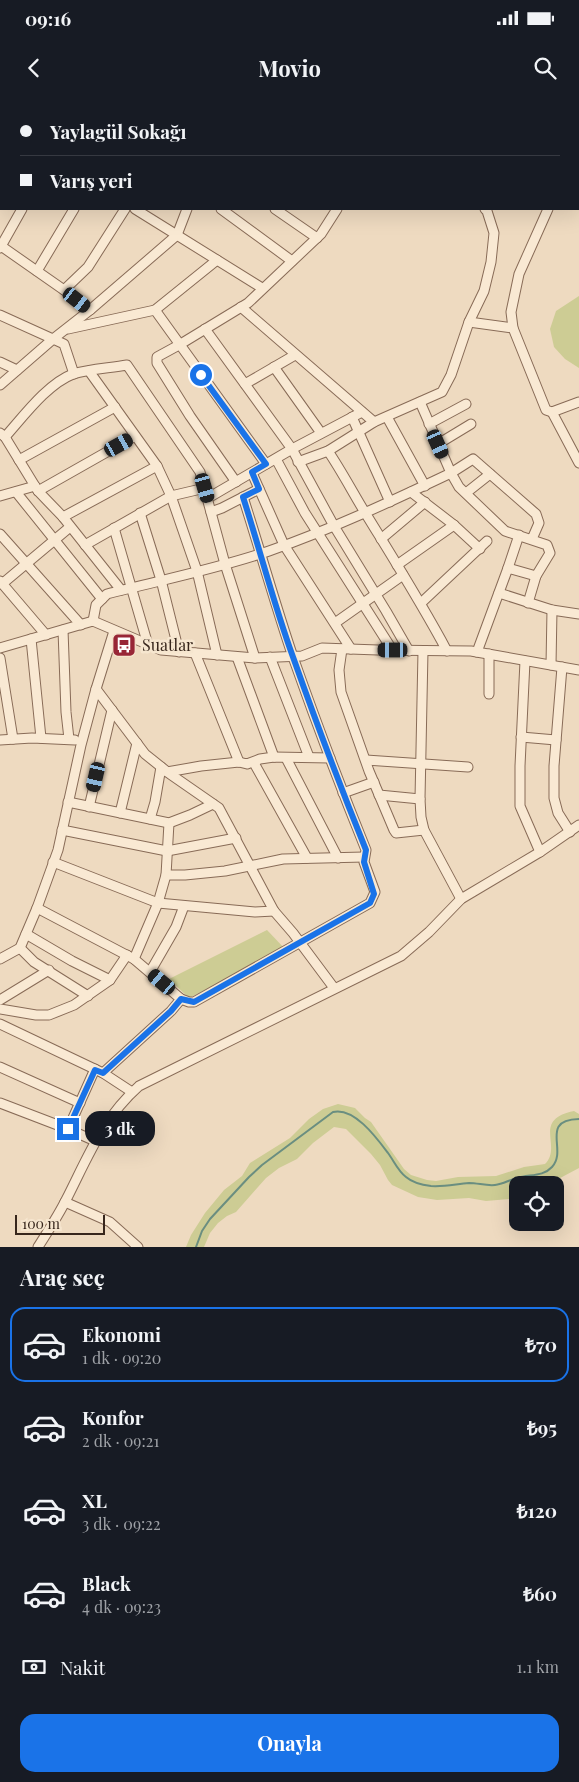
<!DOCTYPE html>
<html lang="tr">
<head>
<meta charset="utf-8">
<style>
	body { margin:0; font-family:"Playfair Display",serif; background:#20242c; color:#f1f3f6; height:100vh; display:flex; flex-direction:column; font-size:19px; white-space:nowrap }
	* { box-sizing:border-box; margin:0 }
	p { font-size:16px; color:#9ea1a6 }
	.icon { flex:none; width:28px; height:28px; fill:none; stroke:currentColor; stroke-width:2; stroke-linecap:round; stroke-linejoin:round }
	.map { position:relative; height:1147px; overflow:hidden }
	.details { display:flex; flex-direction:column; background:#171b24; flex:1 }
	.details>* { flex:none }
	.banner { position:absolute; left:0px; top:0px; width:580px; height:110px; box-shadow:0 5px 20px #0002; display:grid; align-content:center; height:110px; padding:0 20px; background:#171b24 }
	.tools { position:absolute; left:509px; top:1076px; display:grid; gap:10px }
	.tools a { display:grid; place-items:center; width:55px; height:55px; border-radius:10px; background:#171b24; box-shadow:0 5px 20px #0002; font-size:25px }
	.scale { position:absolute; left:15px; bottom:12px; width:90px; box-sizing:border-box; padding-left:5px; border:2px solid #37261c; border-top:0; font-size:14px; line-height:18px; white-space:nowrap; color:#37261c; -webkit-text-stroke:4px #f6e6cf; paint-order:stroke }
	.end { position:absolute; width:22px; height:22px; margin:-11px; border:6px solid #1a73e8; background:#fff; box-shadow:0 0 0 2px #fff }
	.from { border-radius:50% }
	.bubble { position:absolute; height:35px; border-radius:15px; background:#171b24; box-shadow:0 5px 20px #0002; font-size:16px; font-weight:700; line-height:35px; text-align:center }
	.car { position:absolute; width:15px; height:30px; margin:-15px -8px; border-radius:6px; box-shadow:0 0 4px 1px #0007; background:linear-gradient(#222 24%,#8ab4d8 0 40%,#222 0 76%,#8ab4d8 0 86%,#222 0) }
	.banner b { display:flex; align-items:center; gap:18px; height:48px; font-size:19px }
	.banner b+b { border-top:1px solid #363941 }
	.banner i { width:12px; height:12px; background:#f1f3f6 }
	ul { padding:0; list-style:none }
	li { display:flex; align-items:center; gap:15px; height:75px; margin:0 10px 8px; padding:0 10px; border:2px solid transparent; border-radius:15px }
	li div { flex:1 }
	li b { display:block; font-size:19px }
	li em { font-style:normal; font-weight:700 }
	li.current { border-color:#1a73e8 }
	li>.icon { width:45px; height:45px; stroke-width:1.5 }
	h2 { padding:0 20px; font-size:22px; line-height:60px }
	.pay { display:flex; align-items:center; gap:12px; height:55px; padding:0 20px; font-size:19px }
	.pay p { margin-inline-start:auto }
	.cta { display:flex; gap:10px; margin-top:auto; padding:10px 20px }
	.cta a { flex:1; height:58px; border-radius:15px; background:#1a73e8; color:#fff; font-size:20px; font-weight:700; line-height:58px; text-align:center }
	.status { display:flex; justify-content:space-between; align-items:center; height:35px; padding:0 25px; background:#171b24; direction:ltr }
	.status svg { height:14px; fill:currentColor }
	header { display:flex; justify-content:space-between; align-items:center; height:65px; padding:0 20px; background:#171b24; font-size:22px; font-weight:700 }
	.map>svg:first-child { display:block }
	.green { fill:#cdcc94 }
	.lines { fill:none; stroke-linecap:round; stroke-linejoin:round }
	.stream { stroke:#6a8e80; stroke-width:2 }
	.minor-casing { stroke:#886b57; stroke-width:11 }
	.minor { stroke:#f9e9d3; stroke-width:9 }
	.route { stroke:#1a73e8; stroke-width:6 }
	.labels { text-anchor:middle; stroke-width:5; stroke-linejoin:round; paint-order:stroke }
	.poi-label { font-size:16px; fill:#37261c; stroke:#f6e6cf; text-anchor:start }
</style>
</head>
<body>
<div class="status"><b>09:16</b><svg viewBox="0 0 49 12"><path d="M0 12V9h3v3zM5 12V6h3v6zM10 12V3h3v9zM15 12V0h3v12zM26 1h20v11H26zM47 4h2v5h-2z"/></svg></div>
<header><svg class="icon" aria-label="back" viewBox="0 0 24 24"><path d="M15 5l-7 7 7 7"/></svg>Movio<svg class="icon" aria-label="search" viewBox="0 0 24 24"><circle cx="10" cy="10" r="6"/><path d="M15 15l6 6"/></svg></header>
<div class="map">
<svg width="579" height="1147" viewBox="0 0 579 1147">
	<rect width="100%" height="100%" fill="#eedac0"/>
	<g class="green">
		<path d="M579,196V268L565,259L554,247L550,229L556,211Z"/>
		<path d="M267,830L286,850L189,898L169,879Z"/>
		<path d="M338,1004L355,1008L365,1018L371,1022L404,1069L411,1075L427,1080L436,1081L458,1077L496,1076L524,1067L545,1064C563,1046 531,1020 574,1011L579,1014V1068L547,1085H518L517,1096L509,1099L486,1101L469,1098L437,1100L418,1097L392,1085L388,1080L380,1065L371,1054L346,1029L334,1027L313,1043L297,1059L279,1068L266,1078L236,1112L227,1116L218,1123L210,1133L204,1147H186L191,1135L205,1113L224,1090L242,1076L250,1063L290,1038L309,1019L323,1009Z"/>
	</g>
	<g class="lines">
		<path class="stream" d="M196,1147L202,1131L210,1119L249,1077L262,1065L333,1012C354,1007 376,1037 388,1053C394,1061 398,1071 406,1077C413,1083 422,1085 431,1086C444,1087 456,1084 469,1083C478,1083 486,1086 495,1085C503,1084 509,1080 517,1078C529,1074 543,1077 552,1067C568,1050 539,1020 579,1019"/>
		<g class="minor-casing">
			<g id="minor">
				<path d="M180,0L182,1"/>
				<path d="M383,0L385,1"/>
				<path d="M460,0L462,1"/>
				<path d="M87,1V0"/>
				<path d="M137,1L138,0"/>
				<path d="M218,1L219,0"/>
				<path d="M472,1L474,0"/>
				<path d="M569,1V0"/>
				<path d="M0,25H1"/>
				<path d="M0,55L1,53"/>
				<path d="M135,109L262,188"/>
				<path d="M221,109L292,161"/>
				<path d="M275,109L317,138"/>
				<path d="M548,109L519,174L511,212L513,228L546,310L552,312L579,302"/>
				<path d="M1,146L64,190L90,210"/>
				<path d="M0,148L22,109"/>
				<path d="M37,171L74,109"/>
				<path d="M64,190L88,167L125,109"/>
				<path d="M241,207L374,322"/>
				<path d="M155,210L266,364"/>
				<path d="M0,215L53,239L90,210L177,135L187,109"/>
				<path d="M469,222L513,228"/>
				<path d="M68,229L155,210L217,160"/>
				<path d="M205,229L292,349L334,426L386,511L409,551"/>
				<path d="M0,262L17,270"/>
				<path d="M274,267L321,333"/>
				<path d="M89,271L157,366L171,396L197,471L217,555"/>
				<path d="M245,284L295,255"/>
				<path d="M0,285L53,239L64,244L74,274"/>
				<path d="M552,312L579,363"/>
				<path d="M352,317L390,402"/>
				<path d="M387,317L425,386"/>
				<path d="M429,324L466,304"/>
				<path d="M0,333L5,337L38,391L63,417L121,490"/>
				<path d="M5,337C23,317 47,284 73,274C89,269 111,268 127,265L200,372L225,464L255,558"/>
				<path d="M438,344L471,324"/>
				<path d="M328,351C343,373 355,397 369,419C396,463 423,506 447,551"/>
				<path d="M276,359L305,413L393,551"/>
				<path d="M19,360L115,307"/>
				<path d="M298,362L328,351L374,322L442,292L451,275L469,222L484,191L491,162L494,133L487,111L485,109"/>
				<path d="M252,373L284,445L351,549"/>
				<path d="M236,382L190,316L157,263V257L179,245L248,203L321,134L337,109"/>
				<path d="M38,391L135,336"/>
				<path d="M16,392L102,499"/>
				<path d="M411,392L454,425L480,449"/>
				<path d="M466,393L490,374"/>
				<path d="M0,396L35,386"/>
				<path d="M208,398L292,349L362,312"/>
				<path d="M211,412L222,408L259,389"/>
				<path d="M140,413L161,480L179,552"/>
				<path d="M63,417L157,366"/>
				<path d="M114,428L148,545"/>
				<path d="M0,434L81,525"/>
				<path d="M381,439L425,402"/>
				<path d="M85,445L171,396L205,388"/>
				<path d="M397,465L454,425"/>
				<path d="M508,468L519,435"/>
				<path d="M0,481L46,535"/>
				<path d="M2,484L70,427"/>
				<path d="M499,493L552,510L579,514"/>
				<path d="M421,503L487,441"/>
				<path d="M528,503L536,476L550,453L547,445L505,431L459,387L451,373L473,359L536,414L539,423L532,439"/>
				<path d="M93,521L96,505L107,494C161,480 217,469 269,451C332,429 392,401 451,373L420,302"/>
				<path d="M335,523L403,475"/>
				<path d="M63,530L66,612L69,639"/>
				<path d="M31,539L41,638"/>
				<path d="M0,548L93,521L161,550L255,558L302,556L322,548L378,550L471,551L579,570"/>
				<path d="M342,549L339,570L341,592L369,671L394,730L396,733L424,730"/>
				<path d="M423,551L420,699L421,717L424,730L461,799"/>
				<path d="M477,552L508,468L536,476"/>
				<path d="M195,553L239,662"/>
				<path d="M489,554V594"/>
				<path d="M237,557L274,657"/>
				<path d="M270,557L309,657"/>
				<path d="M0,558L13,639"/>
				<path d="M525,561L520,666V706L540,752"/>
				<path d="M551,565L552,510"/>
				<path d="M562,567L554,666V698L558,713L570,732"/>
				<path d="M521,637L556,640"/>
				<path d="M0,640L32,638L75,640"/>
				<path d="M286,658L338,758"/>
				<path d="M366,660L468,667"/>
				<path d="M254,663L307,758"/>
				<path d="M167,672L201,666L239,662L247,664L260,659L274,657L330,658"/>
				<path d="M343,693L374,682"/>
				<path d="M379,695L420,699"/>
				<path d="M68,702L169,723L190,715L213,704"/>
				<path d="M89,707L112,610"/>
				<path d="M120,713L137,643"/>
				<path d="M150,719L155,702L161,667"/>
				<path d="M62,730L167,751L236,738"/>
				<path d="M53,762L158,803L255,812L274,811L219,708L170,674L145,654L96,589"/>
				<path d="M166,775H185L225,771L283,759L364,757"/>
				<path d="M37,808L134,859L181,899L171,911L103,973"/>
				<path d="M274,811L293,833L334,888"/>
				<path d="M26,834L72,861L110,880"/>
				<path d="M20,848L34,862L88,896"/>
				<path d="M0,859L20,848L37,808L58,750L81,645L96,589L114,531"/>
				<path d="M134,859L158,803L166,775L169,723"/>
				<path d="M150,872L176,827L184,806"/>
				<path d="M181,899L189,902H194L370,803L375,792L364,762L366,750C340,686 316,622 293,557C275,504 260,450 243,397"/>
				<path d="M0,900L49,870"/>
				<path d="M0,909L36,915H49L74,905L110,880L127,855"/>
				<path d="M0,924L103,973L132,992"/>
				<path d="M0,967L80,1003"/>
				<path d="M0,1003L68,1029L95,1041"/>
				<path d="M68,1029L95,969"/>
				<path d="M65,1102L110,1122L138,1147"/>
				<path d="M38,1147C48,1131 58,1116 66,1100C88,1057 102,1019 139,986L401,856L429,832L461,799L540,752L579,725"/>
			</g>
		</g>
		<use href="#minor" class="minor"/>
	</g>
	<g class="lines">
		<path class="route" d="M68,1029L95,970L103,973L171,911L181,899L194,902L370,803L374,794L364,762L366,750C340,686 316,622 293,557C274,505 260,450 243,397L259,389L252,372L266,364L201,275"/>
	</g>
	<defs>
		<g id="bus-square" transform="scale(1.25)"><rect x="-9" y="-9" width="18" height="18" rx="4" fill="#982636" stroke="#f6e6cf"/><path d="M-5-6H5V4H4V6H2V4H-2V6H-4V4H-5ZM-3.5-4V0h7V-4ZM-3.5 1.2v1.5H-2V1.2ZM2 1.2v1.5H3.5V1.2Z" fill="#fff"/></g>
	</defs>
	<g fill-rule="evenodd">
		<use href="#bus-square" x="124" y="545"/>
	</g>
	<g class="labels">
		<g class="poi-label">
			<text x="142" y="551">Suatlar</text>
		</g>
	</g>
</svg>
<div class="tools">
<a><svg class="icon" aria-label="locate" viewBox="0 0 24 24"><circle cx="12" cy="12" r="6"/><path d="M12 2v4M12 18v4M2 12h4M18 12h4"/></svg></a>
</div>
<div class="scale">100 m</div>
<i class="end from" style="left:201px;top:275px"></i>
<i class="end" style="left:68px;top:1029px"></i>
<div class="bubble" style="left:85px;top:1011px;width:70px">3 dk</div>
<i class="car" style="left:77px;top:200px;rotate:128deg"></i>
<i class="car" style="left:438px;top:344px;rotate:156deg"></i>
<i class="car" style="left:119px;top:345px;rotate:61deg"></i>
<i class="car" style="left:205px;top:388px;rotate:164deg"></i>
<i class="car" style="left:393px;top:550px;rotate:270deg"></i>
<i class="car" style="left:96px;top:677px;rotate:193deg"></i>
<i class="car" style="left:162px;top:882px;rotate:310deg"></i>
<div class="banner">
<b><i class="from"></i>Yaylagül Sokağı</b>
<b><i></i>Varış yeri</b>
</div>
</div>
<section class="details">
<h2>Araç seç</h2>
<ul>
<li class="current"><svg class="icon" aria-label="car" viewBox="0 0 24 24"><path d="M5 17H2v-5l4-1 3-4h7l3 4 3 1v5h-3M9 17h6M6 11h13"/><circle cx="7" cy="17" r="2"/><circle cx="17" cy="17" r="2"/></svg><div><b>Ekonomi</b><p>1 dk · 09:20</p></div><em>₺70</em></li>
<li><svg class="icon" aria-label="car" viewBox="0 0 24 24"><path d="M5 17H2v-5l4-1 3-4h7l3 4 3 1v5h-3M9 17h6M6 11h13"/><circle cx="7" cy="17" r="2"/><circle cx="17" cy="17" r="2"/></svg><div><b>Konfor</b><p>2 dk · 09:21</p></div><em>₺95</em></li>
<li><svg class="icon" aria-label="car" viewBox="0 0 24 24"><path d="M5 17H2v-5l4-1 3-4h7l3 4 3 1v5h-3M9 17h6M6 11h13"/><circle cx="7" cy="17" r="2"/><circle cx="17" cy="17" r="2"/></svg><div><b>XL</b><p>3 dk · 09:22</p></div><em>₺120</em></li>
<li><svg class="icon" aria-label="car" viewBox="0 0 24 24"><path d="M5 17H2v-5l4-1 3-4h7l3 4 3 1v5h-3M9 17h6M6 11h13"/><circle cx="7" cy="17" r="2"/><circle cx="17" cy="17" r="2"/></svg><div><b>Black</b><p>4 dk · 09:23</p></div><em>₺60</em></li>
</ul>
<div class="pay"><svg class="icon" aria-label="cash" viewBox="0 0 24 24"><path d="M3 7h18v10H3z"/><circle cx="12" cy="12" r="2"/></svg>Nakit<p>1.1 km</p></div>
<div class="cta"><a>Onayla</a></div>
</section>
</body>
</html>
